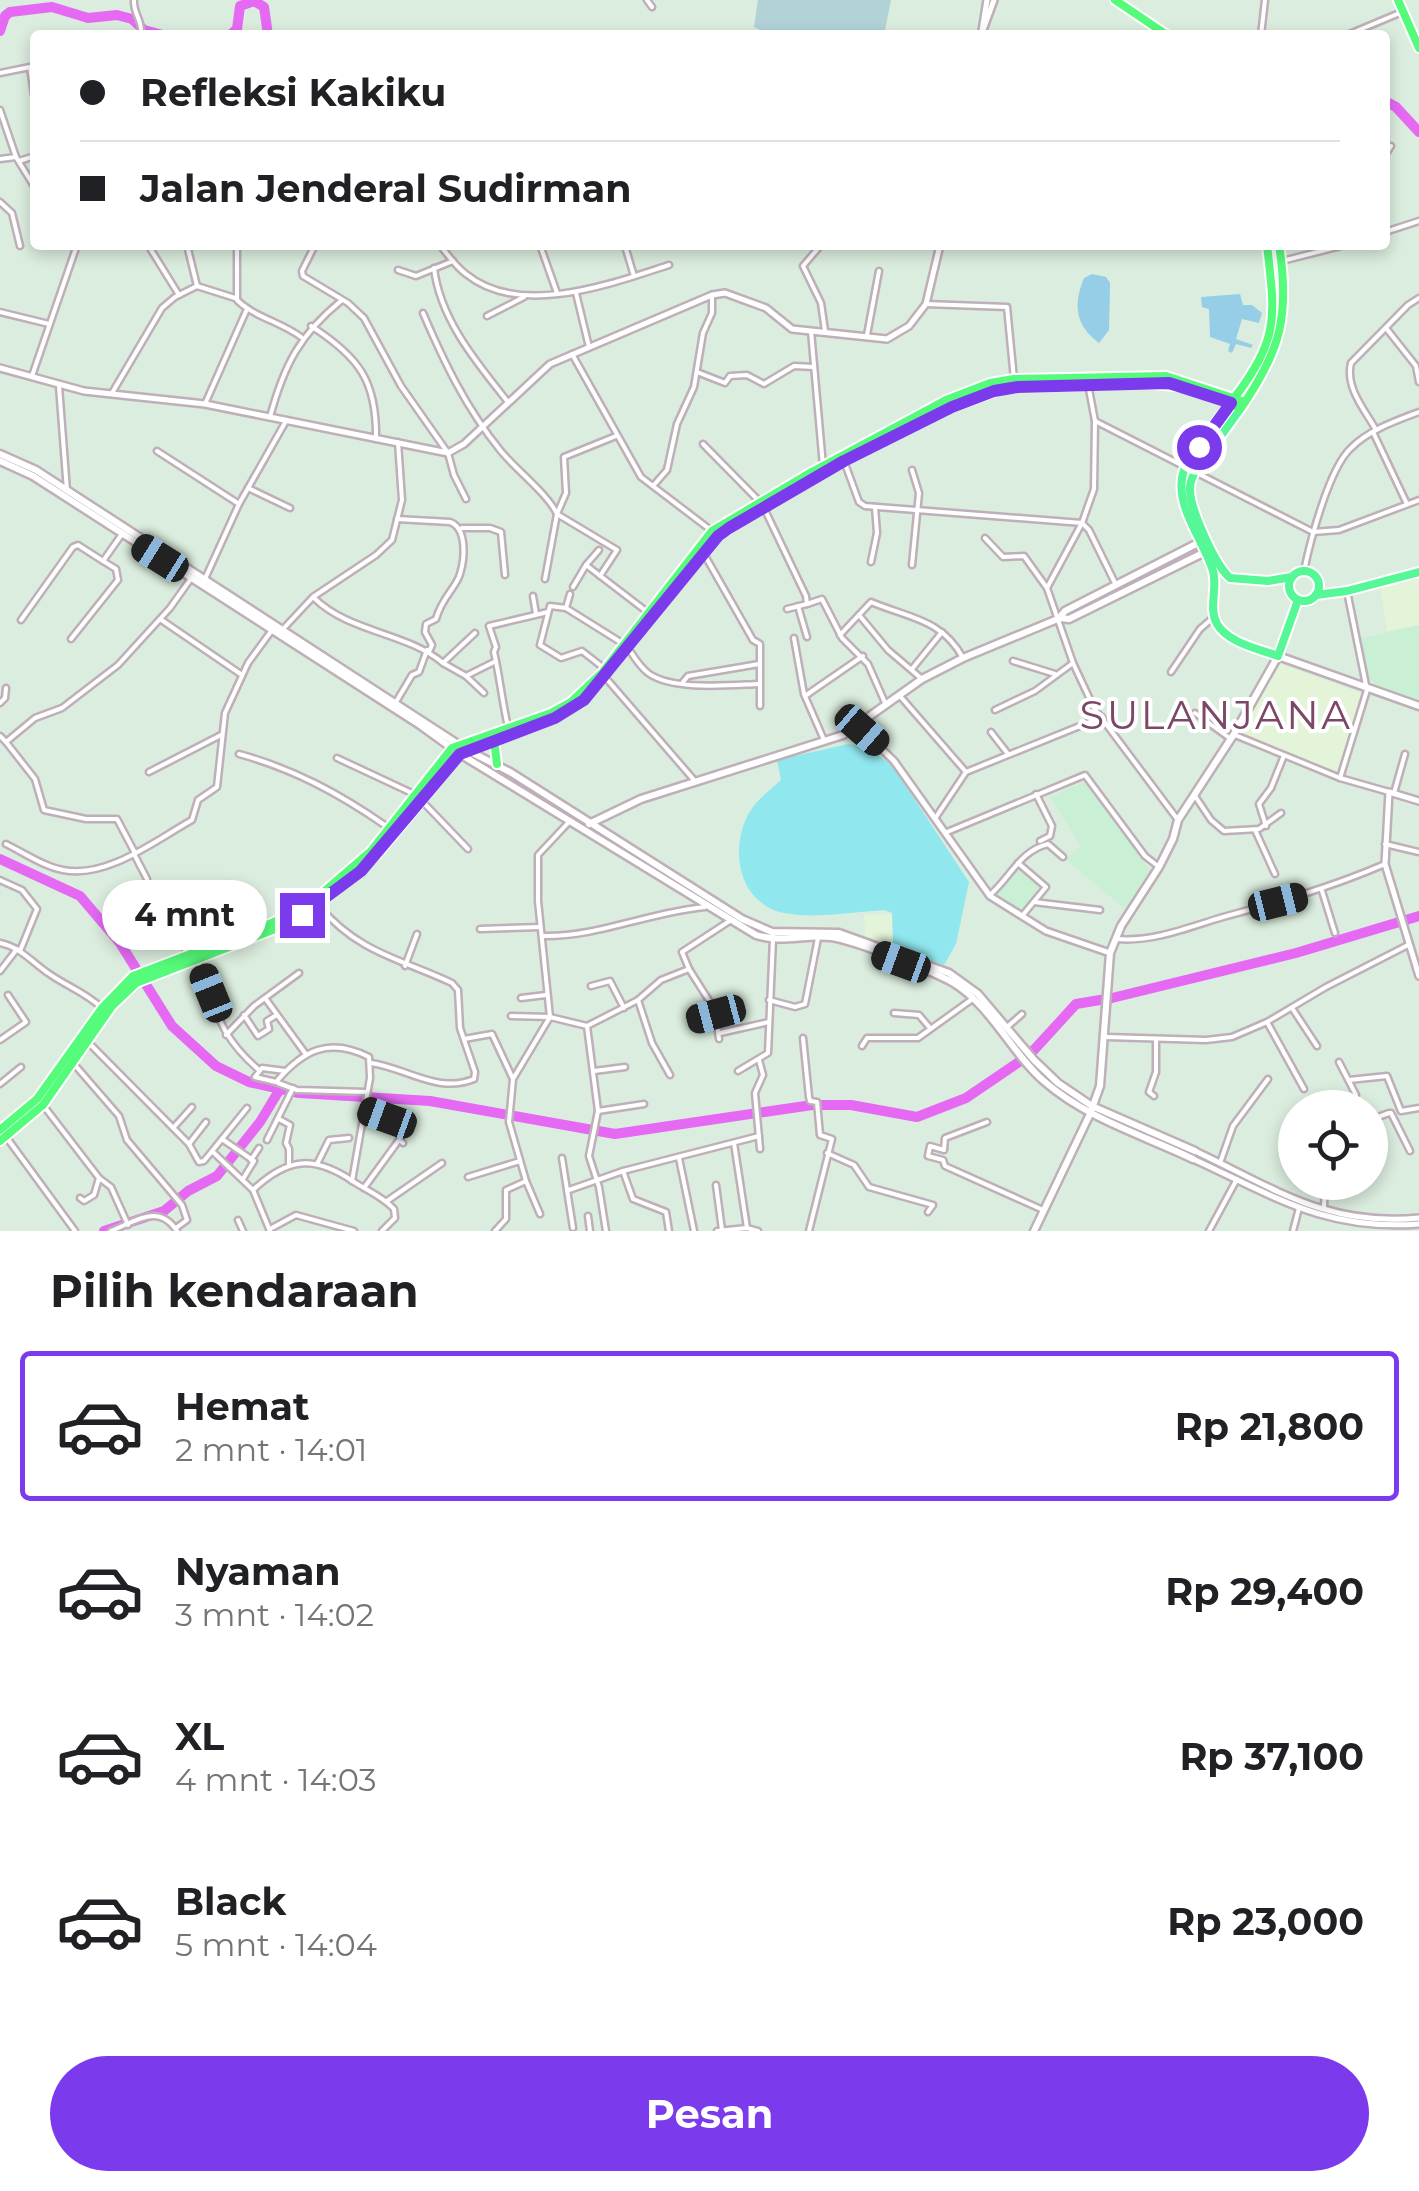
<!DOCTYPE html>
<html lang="id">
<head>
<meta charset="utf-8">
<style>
	body { margin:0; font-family:Montserrat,sans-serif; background:#f2f2f2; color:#202124; height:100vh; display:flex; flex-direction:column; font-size:38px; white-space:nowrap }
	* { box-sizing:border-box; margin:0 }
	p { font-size:32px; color:#757577 }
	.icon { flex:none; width:55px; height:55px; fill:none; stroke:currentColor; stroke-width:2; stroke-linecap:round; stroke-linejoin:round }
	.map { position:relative; height:1231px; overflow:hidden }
	.side { display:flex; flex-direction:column; background:#fff; flex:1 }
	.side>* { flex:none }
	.guide { position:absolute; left:30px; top:30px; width:1360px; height:220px; border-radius:10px; box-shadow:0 5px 15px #0003; display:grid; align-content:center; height:220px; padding:0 50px; background:#fff }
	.tools { position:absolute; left:1278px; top:1090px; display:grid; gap:20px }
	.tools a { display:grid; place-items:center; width:110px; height:110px; border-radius:50%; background:#fff; box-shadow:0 5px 15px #0003; font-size:50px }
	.end { position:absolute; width:45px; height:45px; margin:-22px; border:12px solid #7c3aed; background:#fff; box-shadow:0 0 0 5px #fff }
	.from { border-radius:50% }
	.bubble { position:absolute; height:70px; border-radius:35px; background:#fff; box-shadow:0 5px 15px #0003; font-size:32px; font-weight:700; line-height:70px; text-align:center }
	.car { position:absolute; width:30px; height:60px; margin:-30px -15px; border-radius:12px; box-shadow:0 0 8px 2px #0007; background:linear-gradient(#222 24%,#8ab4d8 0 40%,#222 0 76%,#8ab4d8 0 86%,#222 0) }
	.guide b { display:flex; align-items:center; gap:35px; height:95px; font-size:38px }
	.guide b+b { border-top:2px solid #e0e0e0 }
	.guide i { width:25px; height:25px; background:#202124 }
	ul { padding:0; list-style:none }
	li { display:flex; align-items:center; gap:30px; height:150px; margin:0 20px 15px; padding:0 30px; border:5px solid transparent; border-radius:10px }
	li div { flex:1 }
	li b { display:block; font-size:38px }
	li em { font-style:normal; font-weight:700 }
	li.active { border-color:#7c3aed }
	li>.icon { width:90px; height:90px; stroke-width:1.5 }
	h2 { padding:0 50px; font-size:45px; line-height:120px }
	.primary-button { display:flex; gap:20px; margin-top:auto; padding:20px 50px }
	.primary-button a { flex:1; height:115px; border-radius:60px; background:#7c3aed; color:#fff; font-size:40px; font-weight:700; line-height:115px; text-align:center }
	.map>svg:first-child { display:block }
	.education { fill:#c9efd5 }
	.medical { fill:#e3f4d8 }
	.green { fill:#95cee6 }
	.cemetery { fill:#b1d2d7 }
	.pitch { fill:#90e8ee }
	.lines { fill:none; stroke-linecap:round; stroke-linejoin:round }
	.river { stroke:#e669f4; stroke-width:10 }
	.minor-casing { stroke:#beafb8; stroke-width:9 }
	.tertiary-casing { stroke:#beafb8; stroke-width:10 }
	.secondary-casing { stroke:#beafb8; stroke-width:11 }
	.primary-casing { stroke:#fff; stroke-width:12 }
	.trunk-casing { stroke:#fff; stroke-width:12 }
	.minor { stroke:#fff; stroke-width:4 }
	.tertiary { stroke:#fff; stroke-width:5 }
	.secondary { stroke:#fff; stroke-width:6 }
	.primary { stroke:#56f796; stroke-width:8 }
	.trunk { stroke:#55fb7a; stroke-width:8 }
	.route { stroke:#7c3aed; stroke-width:12 }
	.labels { text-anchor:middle; stroke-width:8; stroke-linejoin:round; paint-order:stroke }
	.quarter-label { font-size:40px; letter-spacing:2.5px; fill:#7c4865; stroke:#fff }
</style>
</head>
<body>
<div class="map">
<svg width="1419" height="1231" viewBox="0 0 1419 1231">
	<rect width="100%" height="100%" fill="#dbedde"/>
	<g class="education">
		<path d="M1419,625V702L1382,690L1368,677L1360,639Z"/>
		<path d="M1086,781L1150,870L1125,909L1066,859L1081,846L1050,797Z"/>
		<path d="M1018,864L1046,887L1023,914L994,893Z"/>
	</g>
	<g class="medical">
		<path d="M1419,579V625L1387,631L1380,587Z"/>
		<path d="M1280,664L1364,694L1337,777L1237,734Z"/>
		<path d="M893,914V947L865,936L864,915Z"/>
	</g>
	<g class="green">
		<path d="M1092,274L1106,277L1110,283L1109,330L1099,343C1075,325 1073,305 1084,278Z"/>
		<path d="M1240,294L1243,305H1252L1262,313L1259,323L1242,319L1236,339L1253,345L1251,348L1236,344L1232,353L1228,351L1230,344L1210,337L1209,309L1202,307L1201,297Z"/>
	</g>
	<path class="cemetery" d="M758,0H891L884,35H770L754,27Z"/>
	<path class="pitch" d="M848,744L868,748L892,765L969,882L956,944L944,965L893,947L892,913L884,910C855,912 811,919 784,913C738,903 729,849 749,813C756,800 770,790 781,780L777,760Z"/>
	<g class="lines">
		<g class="river">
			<path d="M0,31L5,16L10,12L52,7L88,18L117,15L132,19L144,30L163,35"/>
			<path d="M230,35L237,29L240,6L254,1L264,7L268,35"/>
			<path d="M1385,101L1396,107L1419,132"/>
			<path d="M0,859L80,896L120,943L172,1026L216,1066L249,1082L299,1093L430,1101L615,1134L812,1105H851L917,1117L966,1098L1019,1062"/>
			<path d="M1033,1051L1076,1004L1112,998L1296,953L1419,916"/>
			<path d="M104,1231L164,1211L188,1191L217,1176L260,1122L280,1089"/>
		</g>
		<g class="minor-casing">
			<g id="minor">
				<path d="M134,0C133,14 143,20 141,35"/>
				<path d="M647,0L652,7"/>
				<path d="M1261,35L1265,0"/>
				<path d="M1347,35L1402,12"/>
				<path d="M0,73L30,67L34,95"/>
				<path d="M0,110L16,157L35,188"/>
				<path d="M1385,155L1391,146"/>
				<path d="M0,159L16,157"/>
				<path d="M19,161L35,156"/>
				<path d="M0,202L12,213L20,246"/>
				<path d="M1385,232L1419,221"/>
				<path d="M148,245L179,295"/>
				<path d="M237,245V300C254,317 281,322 301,337"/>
				<path d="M315,245L302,271L303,276L348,303L364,318L401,386L448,453L454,475L466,499"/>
				<path d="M440,245C448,255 456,267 466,274C520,318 610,284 669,265"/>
				<path d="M540,245L557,293"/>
				<path d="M821,245L803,266L821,303L825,331"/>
				<path d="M625,246L634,276"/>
				<path d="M1282,261L1345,245"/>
				<path d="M434,268C440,319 476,362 508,402"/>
				<path d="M398,270L416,276L453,261"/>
				<path d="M197,286L235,298"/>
				<path d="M576,293L589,347"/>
				<path d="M926,304L1007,307L1014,379"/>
				<path d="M0,312L49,324"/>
				<path d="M423,313C444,362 466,408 500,450C515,469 548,494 557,514L545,579"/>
				<path d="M487,316L524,297"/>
				<path d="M311,326C359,357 377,381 376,439"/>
				<path d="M1386,328L1416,366L1419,382"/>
				<path d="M811,331L823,466"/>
				<path d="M867,335L879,271"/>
				<path d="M572,354L641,477L712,531"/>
				<path d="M697,372L725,383L730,376L747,375L764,384L794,366L814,367"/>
				<path d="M32,376L77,245"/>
				<path d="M1088,384L1095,421L1313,532L1339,530L1419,500"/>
				<path d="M59,386L67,491"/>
				<path d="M112,393L162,308L175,297L197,286L187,245"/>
				<path d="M205,404L247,309"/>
				<path d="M270,417C284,365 300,334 342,300"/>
				<path d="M1376,430C1365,410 1345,388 1351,363L1408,305L1419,298"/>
				<path d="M1373,432L1407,504"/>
				<path d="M703,444L759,501"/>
				<path d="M157,451L239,504"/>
				<path d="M844,461L859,502L865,506L1082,523L1089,530L1116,585"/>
				<path d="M912,470L919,493L912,565"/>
				<path d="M653,486L667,470L677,424L694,387L703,333L712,313V295"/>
				<path d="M248,488L290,508"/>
				<path d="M763,506L806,596L807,604L787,609"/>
				<path d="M397,519L450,522C467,528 465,558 460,574C456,588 442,597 436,619L426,624L425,632L432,645L429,652"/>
				<path d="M462,528H490L501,532L505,575"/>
				<path d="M985,538L1003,557L1024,556L1047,588L1073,663L1094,708L1178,820"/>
				<path d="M704,554L753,640L760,644V706"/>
				<path d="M871,562L877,533L875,507"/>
				<path d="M586,565L599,550"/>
				<path d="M1304,571C1310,542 1329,468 1351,448C1369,430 1395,421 1419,412"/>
				<path d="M600,576L617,550L557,514L566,493L564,457L616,436"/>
				<path d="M204,581L239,504L286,421"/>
				<path d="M573,587L586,565L646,611"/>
				<path d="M1047,588L1082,523L1094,489L1095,421"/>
				<path d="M570,594L566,608L622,643"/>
				<path d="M533,596L536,614"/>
				<path d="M314,598C350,633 406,632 443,663L475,633"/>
				<path d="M807,604L822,599L842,638L868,664L886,705"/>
				<path d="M798,606L807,637"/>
				<path d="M566,608L550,606L540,645L561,658L582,651L605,669"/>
				<path d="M859,615L888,650L922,679"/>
				<path d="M160,619L242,675"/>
				<path d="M21,620L73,547L78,545L103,561"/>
				<path d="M284,628L313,597L376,555L392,540L402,500L398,442"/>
				<path d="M840,635L871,602C909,618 942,619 963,658"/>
				<path d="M794,638L804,694L824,740"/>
				<path d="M71,639L118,580L116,569L103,561L122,534"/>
				<path d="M628,648C634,657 640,667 648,673C672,691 731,685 759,684"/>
				<path d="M1013,661L1055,674"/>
				<path d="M443,663L466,676L496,661"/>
				<path d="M912,669L942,632"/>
				<path d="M1171,672L1200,629L1214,617"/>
				<path d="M466,676L484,693"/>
				<path d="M605,677L694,780"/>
				<path d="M683,682L688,676L759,664"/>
				<path d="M805,696L863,656"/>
				<path d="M900,696L966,772"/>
				<path d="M396,702L412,675L419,672L427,650"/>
				<path d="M0,703L5,698L6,688"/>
				<path d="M995,710L1035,691L1073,663"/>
				<path d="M1195,713L1231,739"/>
				<path d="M508,727C502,701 500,678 494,652L496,647L489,626L548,612"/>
				<path d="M991,732L1008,754"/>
				<path d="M1235,735L1340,778L1389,792"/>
				<path d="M0,736L6,742L35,718L62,708L118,665L170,608L192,577"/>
				<path d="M6,742L35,779L44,810L86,819H117L135,853"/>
				<path d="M239,754C294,769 340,794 386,826"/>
				<path d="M337,758L414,794"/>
				<path d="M149,772L221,735"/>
				<path d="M1340,778L1367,690L1347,591"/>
				<path d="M1394,793L1405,754"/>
				<path d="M1036,794L1052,826L1050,836L1040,841"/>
				<path d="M1195,796L1211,820L1224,831L1259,829L1281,813"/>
				<path d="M422,801L468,849"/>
				<path d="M936,817L966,772L1102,717"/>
				<path d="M1266,826L1259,804L1271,788L1283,758"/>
				<path d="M1255,830L1275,874"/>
				<path d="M947,832L1085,775L1145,856L1159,867"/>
				<path d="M6,844C24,853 43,866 63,870C107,879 156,840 192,820L198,800L217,787L225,713L248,663L272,630"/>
				<path d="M1385,844L1419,852"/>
				<path d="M134,854L147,879V894L173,923L186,952"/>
				<path d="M1018,863L1046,887L1022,916"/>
				<path d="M0,880L22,890L37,909L20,951"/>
				<path d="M1322,891L1335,933"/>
				<path d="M991,894C1012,875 1020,851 1048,844L1063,857"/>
				<path d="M1034,902L1100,910"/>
				<path d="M320,907C359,953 401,959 452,983L458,990L460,1028L475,1072L474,1079C437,1094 407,1068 371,1063"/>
				<path d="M480,929L540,927"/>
				<path d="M543,936C598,937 650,912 705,907"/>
				<path d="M1117,939C1154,942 1189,927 1223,917C1279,902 1332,887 1385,864"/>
				<path d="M0,943C20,947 32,962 48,973C66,986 85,992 102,1008"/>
				<path d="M197,959C217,1008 216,1033 259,1070"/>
				<path d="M405,966L417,934"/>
				<path d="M0,971L17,949"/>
				<path d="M591,986L610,981L624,1008"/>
				<path d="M265,998L305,1053"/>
				<path d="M521,998L546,995"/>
				<path d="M638,1000L652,1043L670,1075"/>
				<path d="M769,1000L795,1007L805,1004L818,938"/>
				<path d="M1292,1008L1317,1046"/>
				<path d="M894,1013L919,1015L930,1028"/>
				<path d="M244,1015L258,1036L269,1029L267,1021L275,1016"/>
				<path d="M511,1016L550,1017L587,1026L638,1000L661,980L689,969"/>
				<path d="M693,1020L716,1014"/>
				<path d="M1267,1022L1304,1089"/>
				<path d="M587,1026L598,1111L589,1156L599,1187L606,1231"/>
				<path d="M1006,1028L1022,1014"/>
				<path d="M720,1033L769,1022"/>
				<path d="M226,1035L254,1006L299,973"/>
				<path d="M1106,1037L1206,1040L1232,1037L1267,1022L1326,987L1408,945"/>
				<path d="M803,1038L809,1097L810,1101L817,1102L820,1135L832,1139L809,1231"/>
				<path d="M464,1039L492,1034L513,1079"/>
				<path d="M719,1039L715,1010L689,969L682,952L731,920"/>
				<path d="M0,1040L26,1022L8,995"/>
				<path d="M88,1042L189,1144L206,1122"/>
				<path d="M862,1046L867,1038H918L971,1000"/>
				<path d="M759,1060L763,1075L755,1093L760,1149"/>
				<path d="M1339,1062L1356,1095"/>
				<path d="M74,1064L119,1116L127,1140L182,1205L187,1220L176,1228"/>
				<path d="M594,1071L625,1067"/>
				<path d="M738,1071L768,1053L773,939"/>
				<path d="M255,1077L276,1082C303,1050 329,1037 369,1057L370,1078L352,1181"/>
				<path d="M255,1077L262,1068L285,1071"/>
				<path d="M1349,1080L1387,1076L1401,1111L1419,1108"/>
				<path d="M278,1083L297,1090L366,1092"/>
				<path d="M0,1084L21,1067"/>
				<path d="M1154,1096L1149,1092L1156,1072V1039"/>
				<path d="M43,1105L99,1178L111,1187L128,1225"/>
				<path d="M364,1109L387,1118"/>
				<path d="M598,1111L644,1104"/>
				<path d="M1391,1113L1410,1151"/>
				<path d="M279,1119L290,1125L286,1143L289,1149V1164"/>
				<path d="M1370,1120L1389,1113"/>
				<path d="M987,1122L945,1138L944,1150L930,1146L928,1156L943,1160L945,1166L1043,1210"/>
				<path d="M174,1127L192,1107"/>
				<path d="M7,1138L75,1231"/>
				<path d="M222,1139L254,1161L243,1179"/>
				<path d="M267,1140L293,1088"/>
				<path d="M734,1143L747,1228"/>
				<path d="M189,1144L199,1162L204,1161L247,1108"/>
				<path d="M213,1152L253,1190L270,1231"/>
				<path d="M827,1153L854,1165L869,1187L933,1205L928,1212"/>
				<path d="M562,1158L573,1228"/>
				<path d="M679,1158L694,1231"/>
				<path d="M251,1160L259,1148"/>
				<path d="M1220,1163L1233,1126L1268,1079"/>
				<path d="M317,1164L329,1140L349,1138"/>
				<path d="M623,1171L633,1199L666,1212L669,1231"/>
				<path d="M468,1177L520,1161"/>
				<path d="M716,1185L722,1230"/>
				<path d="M364,1188L399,1140L403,1143"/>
				<path d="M253,1190C288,1157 314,1155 354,1182C368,1191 382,1196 394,1209L395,1218L382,1231"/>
				<path d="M569,1190L623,1171L759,1136"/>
				<path d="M80,1198L84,1201L94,1195L99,1178"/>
				<path d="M387,1201L442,1163"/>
				<path d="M1324,1207L1325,1182"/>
				<path d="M540,1214L526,1181L509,1122L513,1079L550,1017L538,901V855L568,823"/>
				<path d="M588,1216L590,1231"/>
				<path d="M238,1220L243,1231"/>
				<path d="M270,1229L296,1215L354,1231"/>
				<path d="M111,1231C136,1221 159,1203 177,1231"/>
				<path d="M495,1231L506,1219V1190L526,1181"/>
				<path d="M717,1231L747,1228L758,1231"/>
				<path d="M1209,1231L1237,1179"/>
				<path d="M1293,1231L1299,1208"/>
			</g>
		</g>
		<g class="tertiary-casing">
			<g id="tertiary">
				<path d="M982,31L987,0"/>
				<path d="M982,33L994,0"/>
				<path d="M0,368L84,391L205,404L448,453L464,444L550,364L712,295L725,293L766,308L792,329L887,339L909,326L926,304L940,245"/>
				<path d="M858,726L894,761L990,896L1046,931L1110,953"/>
				<path d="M1419,801L1389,792L1385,864L1419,976"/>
				<path d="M1195,1151C1274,1188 1327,1227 1419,1218"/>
				<path d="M1193,1159C1274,1196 1325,1231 1419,1224"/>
			</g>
		</g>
		<g class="secondary-casing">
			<g id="secondary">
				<path d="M0,454L36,470L467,750L510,772L742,919L772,932L839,933L949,973L978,994L1034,1060L1058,1083L1092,1106L1195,1151"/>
				<path d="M0,461L33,476L420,725L460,754L756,935C782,943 805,934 831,937C854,940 932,971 952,982C991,1005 1012,1054 1045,1082C1088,1119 1143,1135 1193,1159"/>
				<path d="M1060,617L1065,611L1200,542"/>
				<path d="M589,824L641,799L843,735L922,679L963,658L1060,618L1069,619L1205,552"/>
				<path d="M1034,1231L1090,1114L1100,1086L1110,953L1121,926L1159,867L1173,839L1178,820L1234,734L1278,656L1419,706"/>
			</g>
		</g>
		<g class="primary-casing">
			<g id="primary">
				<path d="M1233,400C1218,422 1193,445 1184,470C1172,504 1204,540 1213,571C1218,588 1208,608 1217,624C1228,643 1259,649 1278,656L1298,600"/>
				<path d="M1241,408L1195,472C1192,478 1190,481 1190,488C1189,507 1215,565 1230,578L1268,581L1292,577"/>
				<circle cx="1304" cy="586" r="15"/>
				<path d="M1316,595L1347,591L1419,572"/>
			</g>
		</g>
		<g class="trunk-casing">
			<g id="trunk">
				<path d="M1115,0L1167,35"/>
				<path d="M1398,0L1419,48"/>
				<path d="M1235,397C1280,337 1275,316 1267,245"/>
				<path d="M494,740L497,764"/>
				<path d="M0,1130L37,1099L102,1008L133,976L272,923L313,901L371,851L452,748L551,713L571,702L602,673L712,531L810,473L946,400L990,383L1014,379L1166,376L1245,402"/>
				<path d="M0,1141L43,1105L112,1006L136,983L275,929L318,905L378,853L460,754L555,718L584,700L718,536L763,506L844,461L952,407L1004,388L1141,383L1186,387L1241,408C1281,350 1290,315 1279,245"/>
			</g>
		</g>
		<use href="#minor" class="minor"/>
		<use href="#tertiary" class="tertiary"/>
		<use href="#secondary" class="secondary"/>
		<use href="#primary" class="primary"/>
		<use href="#trunk" class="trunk"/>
	</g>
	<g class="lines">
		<path class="route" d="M302,915L361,871L460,754L555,718L584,700L718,536L729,528L844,461L952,407L994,391L1018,387L1169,383L1231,403L1199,447"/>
	</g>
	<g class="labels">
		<g class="quarter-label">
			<text x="1216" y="729">SULANJANA</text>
		</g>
	</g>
</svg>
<div class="tools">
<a><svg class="icon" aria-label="locate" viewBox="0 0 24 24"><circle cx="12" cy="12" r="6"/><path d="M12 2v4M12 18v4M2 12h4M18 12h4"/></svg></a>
</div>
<i class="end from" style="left:1199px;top:447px"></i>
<i class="end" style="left:302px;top:915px"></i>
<div class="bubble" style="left:102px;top:880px;width:165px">4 mnt</div>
<i class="car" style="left:160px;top:558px;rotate:302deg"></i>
<i class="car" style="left:862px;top:730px;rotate:131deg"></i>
<i class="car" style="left:1278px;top:902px;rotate:76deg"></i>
<i class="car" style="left:901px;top:962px;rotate:290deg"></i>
<i class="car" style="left:211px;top:993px;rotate:338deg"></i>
<i class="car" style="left:716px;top:1014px;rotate:255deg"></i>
<i class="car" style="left:387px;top:1118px;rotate:290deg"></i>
<div class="guide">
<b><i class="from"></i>Refleksi Kakiku</b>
<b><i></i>Jalan Jenderal Sudirman</b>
</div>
</div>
<section class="side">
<h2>Pilih kendaraan</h2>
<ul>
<li class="active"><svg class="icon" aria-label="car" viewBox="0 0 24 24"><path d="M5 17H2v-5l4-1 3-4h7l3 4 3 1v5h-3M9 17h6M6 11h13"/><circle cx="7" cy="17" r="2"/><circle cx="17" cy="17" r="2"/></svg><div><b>Hemat</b><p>2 mnt · 14:01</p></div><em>Rp 21,800</em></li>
<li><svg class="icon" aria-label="car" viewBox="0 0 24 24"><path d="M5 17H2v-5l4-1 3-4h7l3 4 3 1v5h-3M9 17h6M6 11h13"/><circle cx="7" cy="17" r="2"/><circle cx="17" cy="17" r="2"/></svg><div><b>Nyaman</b><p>3 mnt · 14:02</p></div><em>Rp 29,400</em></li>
<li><svg class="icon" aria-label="car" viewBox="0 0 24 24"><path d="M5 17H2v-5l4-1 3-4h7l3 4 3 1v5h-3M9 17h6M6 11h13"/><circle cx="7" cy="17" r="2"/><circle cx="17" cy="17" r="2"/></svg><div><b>XL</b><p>4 mnt · 14:03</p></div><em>Rp 37,100</em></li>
<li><svg class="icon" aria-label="car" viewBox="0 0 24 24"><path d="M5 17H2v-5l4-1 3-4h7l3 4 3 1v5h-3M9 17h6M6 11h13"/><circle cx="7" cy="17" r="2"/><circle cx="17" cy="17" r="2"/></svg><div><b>Black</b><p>5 mnt · 14:04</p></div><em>Rp 23,000</em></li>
</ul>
<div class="primary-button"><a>Pesan</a></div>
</section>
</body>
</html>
